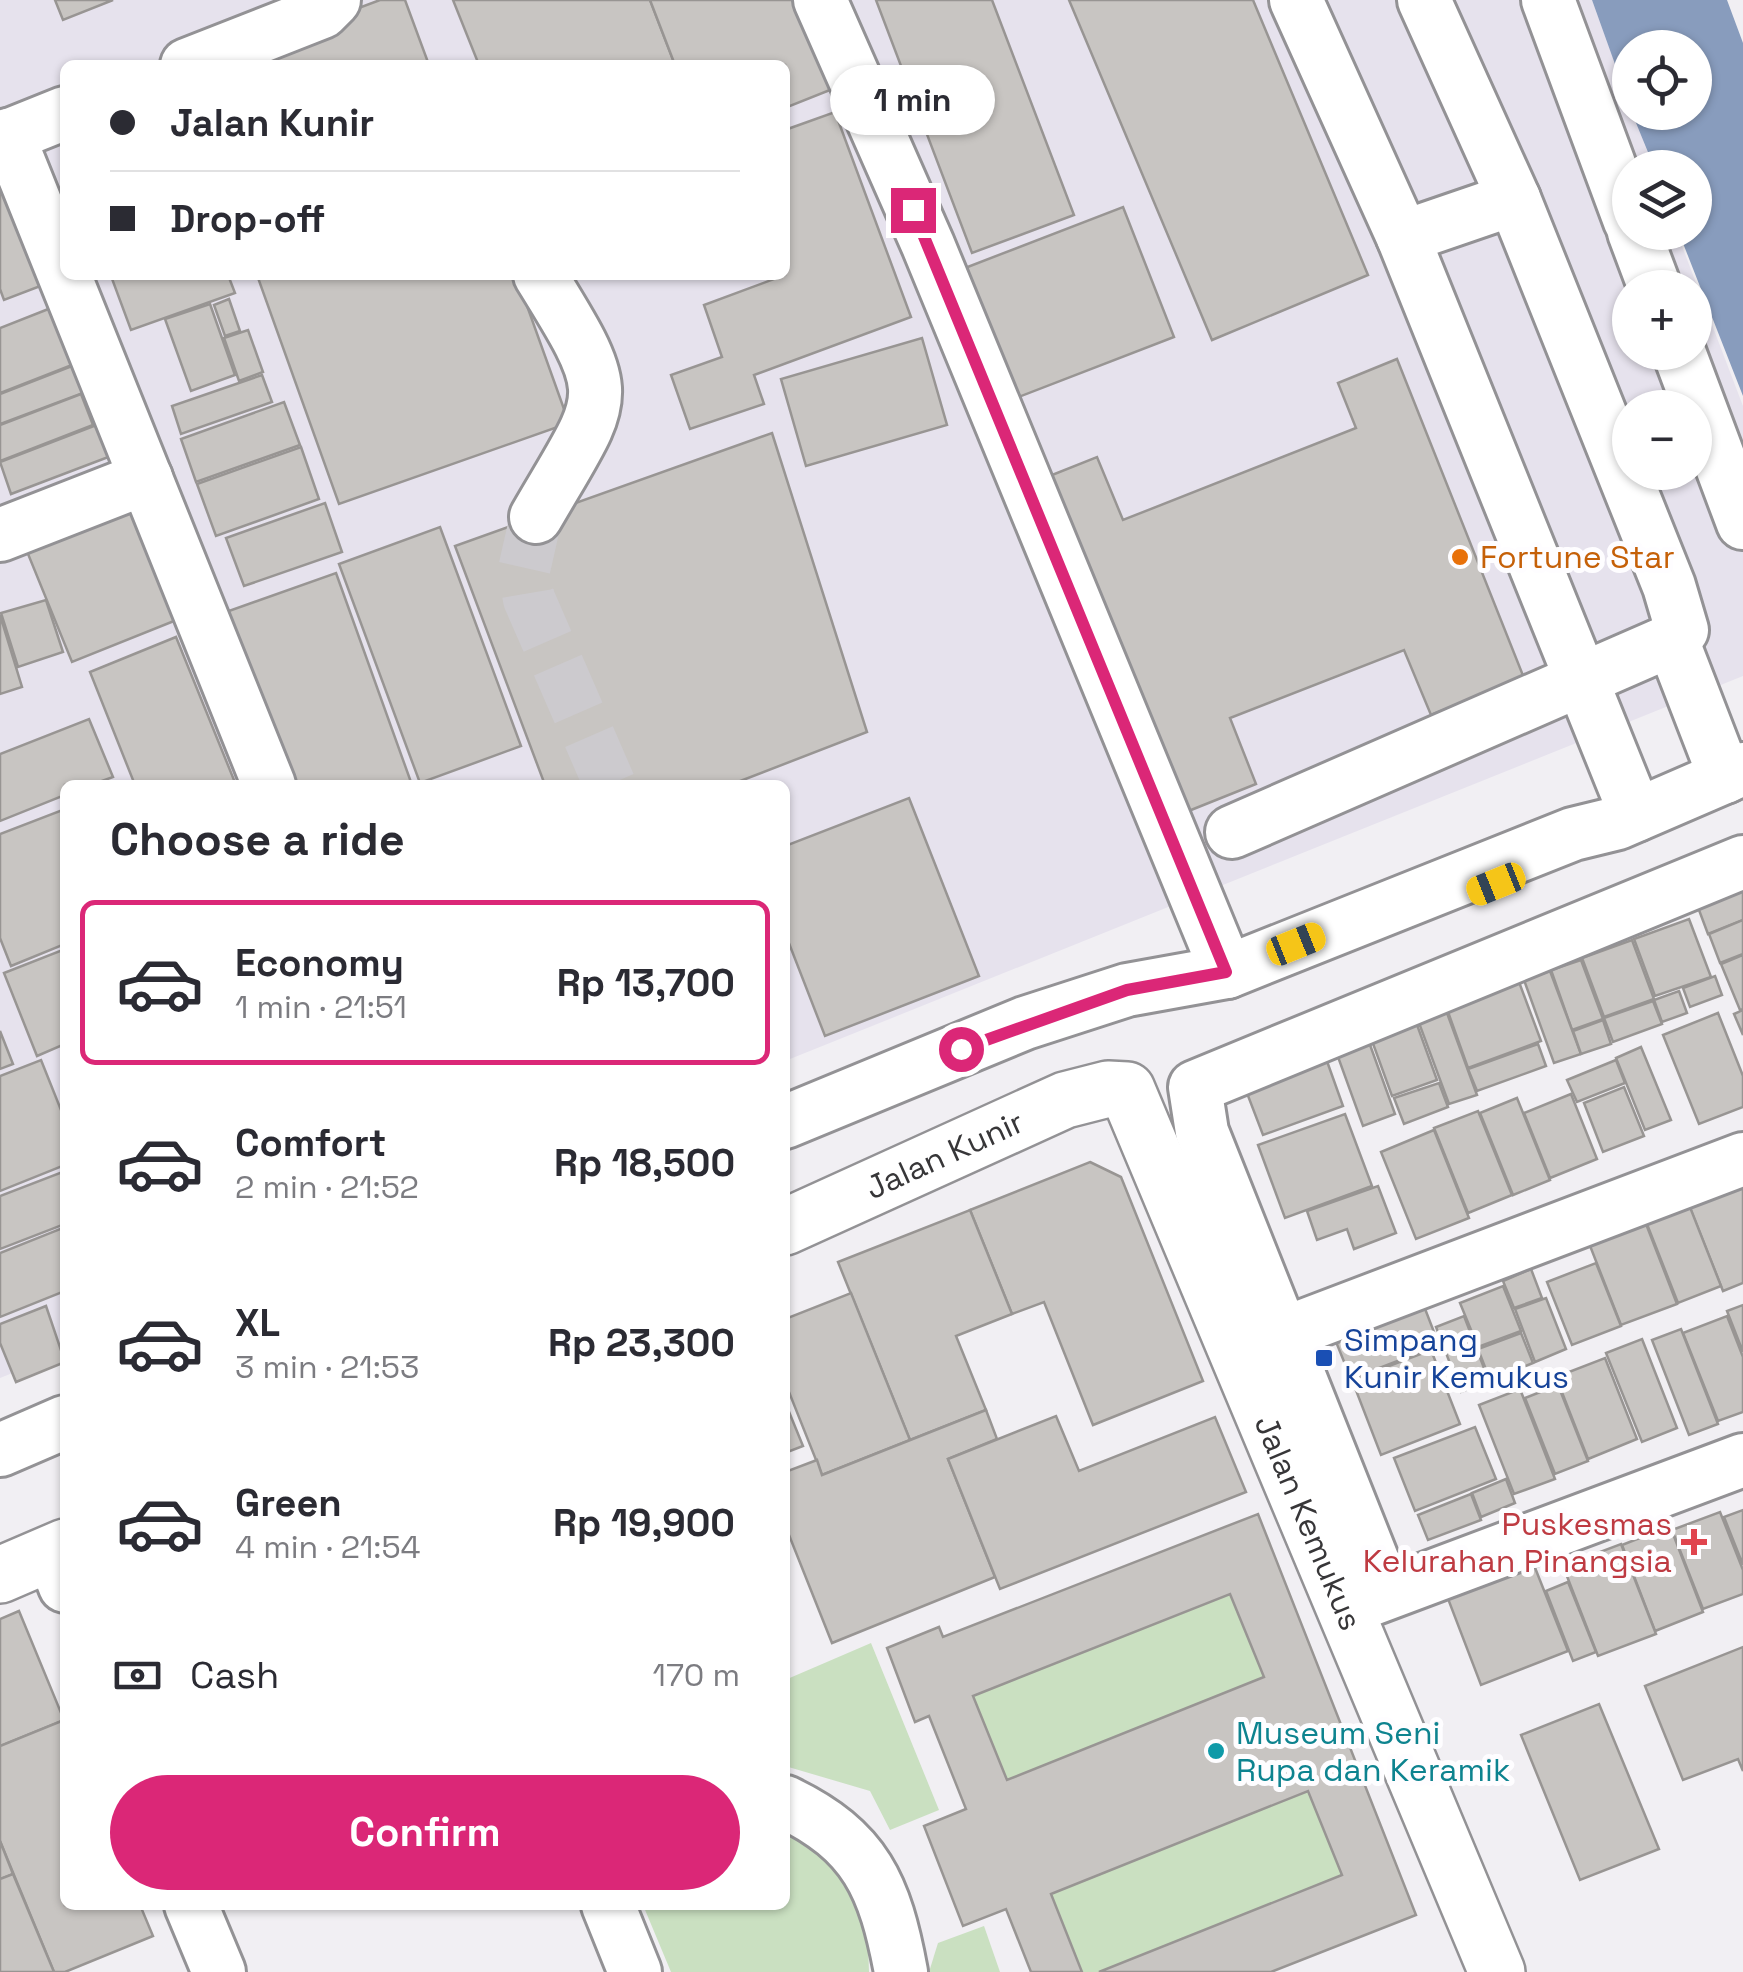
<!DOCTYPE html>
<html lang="en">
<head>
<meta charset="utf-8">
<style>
	body { margin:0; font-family:"Space Grotesk",sans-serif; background:#f2f2f3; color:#2b2b33; height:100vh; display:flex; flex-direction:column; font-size:38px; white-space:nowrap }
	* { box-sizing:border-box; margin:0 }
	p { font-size:32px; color:#7c7c81 }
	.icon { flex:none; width:55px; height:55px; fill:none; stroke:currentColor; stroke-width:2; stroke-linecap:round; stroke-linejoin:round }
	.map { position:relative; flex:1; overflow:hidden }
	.drawer { position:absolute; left:60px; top:780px; width:730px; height:1130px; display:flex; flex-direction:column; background:#fff; border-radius:15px; box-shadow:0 2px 8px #0004 }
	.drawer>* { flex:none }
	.top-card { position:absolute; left:60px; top:60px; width:730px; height:220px; border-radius:15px; box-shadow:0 2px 8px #0004; display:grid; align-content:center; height:220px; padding:0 50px; background:#fff }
	.buttons { position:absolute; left:1612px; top:30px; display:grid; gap:20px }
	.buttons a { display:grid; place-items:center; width:100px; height:100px; border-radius:50%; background:#fff; box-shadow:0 2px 8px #0004; font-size:50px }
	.end { position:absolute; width:45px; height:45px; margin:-22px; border:12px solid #db2777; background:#fff; box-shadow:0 0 0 5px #fff }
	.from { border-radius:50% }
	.bubble { position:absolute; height:70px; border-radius:35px; background:#fff; box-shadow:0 2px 8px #0004; font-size:32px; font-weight:600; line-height:70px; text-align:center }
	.car { position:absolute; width:30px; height:60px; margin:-30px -15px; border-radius:12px; box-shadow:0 0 8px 2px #0007; background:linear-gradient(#f5c518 24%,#345 0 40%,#f5c518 0 76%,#345 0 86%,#f5c518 0) }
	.top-card b { display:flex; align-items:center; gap:35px; height:95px; font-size:38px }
	.top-card b+b { border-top:2px solid #e1e1e2 }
	.top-card i { width:25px; height:25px; background:#2b2b33 }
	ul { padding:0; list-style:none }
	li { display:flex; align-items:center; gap:30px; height:165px; margin:0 20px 15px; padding:0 30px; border:5px solid transparent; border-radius:15px }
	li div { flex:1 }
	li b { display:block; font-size:38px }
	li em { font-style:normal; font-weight:600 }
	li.selected { border-color:#db2777 }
	li>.icon { width:90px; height:90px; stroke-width:1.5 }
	h2 { padding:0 50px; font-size:45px; line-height:120px }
	.pay { display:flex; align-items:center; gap:25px; height:110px; padding:0 50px; font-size:38px }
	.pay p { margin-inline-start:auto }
	.cta { display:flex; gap:20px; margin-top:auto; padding:20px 50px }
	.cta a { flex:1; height:115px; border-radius:60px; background:#db2777; color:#fff; font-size:40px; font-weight:600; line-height:115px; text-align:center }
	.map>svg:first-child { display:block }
	.built { fill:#e6e2ed; fill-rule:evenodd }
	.green { fill:#cae0c1 }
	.water { fill:#889cbd }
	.building { fill:#c8c5c2; stroke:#989593; stroke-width:2.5; fill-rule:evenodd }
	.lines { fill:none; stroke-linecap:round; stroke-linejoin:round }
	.minor-tunnel { stroke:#cccace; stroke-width:52; stroke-dasharray:52 26; stroke-linecap:butt }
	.minor-casing { stroke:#939295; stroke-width:58 }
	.major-casing { stroke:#939295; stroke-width:60 }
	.minor { stroke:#fff; stroke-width:52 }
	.major { stroke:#fff; stroke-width:55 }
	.route { stroke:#db2777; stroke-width:12 }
	.food-dot { fill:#e8710a; stroke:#fefdff; stroke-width:4 }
	.transit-dot { fill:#1a4fb4; stroke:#fefdff; stroke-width:4 }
	.health-dot { fill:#e0444e; stroke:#fefdff; stroke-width:4 }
	.culture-dot { fill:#0f9aa8; stroke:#fefdff; stroke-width:4 }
	.labels { text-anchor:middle; stroke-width:10; stroke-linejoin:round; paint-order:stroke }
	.food-label { font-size:32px; fill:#c56008; stroke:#fefdff; text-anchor:start }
	.street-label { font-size:32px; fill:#373638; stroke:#fefdff }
	.transit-label { font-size:32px; fill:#164399; stroke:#fefdff; text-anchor:start }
	.health-label { font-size:32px; fill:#be3a42; stroke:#fefdff; text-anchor:end }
	.culture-label { font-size:32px; fill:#0d838f; stroke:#fefdff; text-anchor:start }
</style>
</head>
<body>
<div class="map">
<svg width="1743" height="1972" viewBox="0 0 1743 1972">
	<rect width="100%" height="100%" fill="#f1eff3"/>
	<path class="built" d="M0,0H1592L1653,167L1630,168V232L1677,233L1743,406V676L785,1061V785H65V1352L0,1378ZM65,65H785V275H65ZM1630,288H1695V352H1630ZM1630,408H1695V472H1630Z"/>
	<g class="green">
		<path d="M1230,1594L1264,1677L1007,1780L973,1696Z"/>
		<path d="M871,1643L939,1810L890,1830L870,1791L785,1766V1680Z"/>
		<path d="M1308,1791L1342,1875L1099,1972H1082L1051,1894Z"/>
		<path d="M785,1815C844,1871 869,1885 869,1972H671L643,1905H785Z"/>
		<path d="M984,1926L1000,1972H929L938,1943Z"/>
	</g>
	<path class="water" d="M1592,0H1727L1743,43V396L1679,233L1695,232V168L1654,167L1632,113L1695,112V48H1630V106Z"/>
	<g class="building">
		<path d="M55,0H113L63,20Z"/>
		<path d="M380,0H405L429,65H206Z"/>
		<path d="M453,0H650L675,65H479Z"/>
		<path d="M650,0H807L840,86L785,108V65H675Z"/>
		<path d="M876,0H992L1074,215L972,253Z"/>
		<path d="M1069,0H1253L1368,275L1212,340Z"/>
		<path d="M835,112L911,317L754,375L764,404L690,429L671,375L722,357L704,305L785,275V130Z"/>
		<path d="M5,187L43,285L4,300L0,289V189Z"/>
		<path d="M1123,207L1174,337L1016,398L965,268Z"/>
		<path d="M228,275L235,293L131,330L111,276Z"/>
		<path d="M257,275H516L569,423L339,504Z"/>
		<path d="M229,299L240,331L225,336L214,305Z"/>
		<path d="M210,304L235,375L191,391L165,319Z"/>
		<path d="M51,308L72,365L0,393V328Z"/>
		<path d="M248,330L263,372L239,381L224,338Z"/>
		<path d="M922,338L947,425L806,466L781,379Z"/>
		<path d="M1397,359L1524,678L1431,715L1404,650L1230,718L1256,784L1181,814L1047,477L1097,457L1123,520L1356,428L1338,383Z"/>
		<path d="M72,366L83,393L0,424V394Z"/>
		<path d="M262,375L272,402L181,434L172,406Z"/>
		<path d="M81,394L93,425L0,461V425Z"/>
		<path d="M284,402L300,445L196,482L181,439Z"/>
		<path d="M99,424L111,456L11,494L0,462Z"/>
		<path d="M772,433L867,732L730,785H545L455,546Z"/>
		<path d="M301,447L319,499L216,536L197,484Z"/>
		<path d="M325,503L342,552L244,586L226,538Z"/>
		<path d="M134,506L179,619L72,662L26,549Z"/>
		<path d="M440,527L521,746L420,783L339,564Z"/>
		<path d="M336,573L412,785H288L226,612Z"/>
		<path d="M46,600L63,652L18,667L1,613Z"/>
		<path d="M0,615L22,687L0,694Z"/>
		<path d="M176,637L236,785H135L90,672Z"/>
		<path d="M89,719L113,777L91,785H65V795L0,821V754Z"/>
		<path d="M909,798L979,976L825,1036L785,933V846Z"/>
		<path d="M65,809V944L11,966L0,938V834Z"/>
		<path d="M1743,883V920L1708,934L1696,902Z"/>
		<path d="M1689,919L1711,977L1655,996L1634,939Z"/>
		<path d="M1743,920V954L1720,963L1709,934Z"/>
		<path d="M1632,940L1654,999L1604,1017L1582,958Z"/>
		<path d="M65,949V1044L37,1056L4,973Z"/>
		<path d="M1743,955V1009L1740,1010L1721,964Z"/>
		<path d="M1581,960L1603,1019L1572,1030L1551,970Z"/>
		<path d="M1550,971L1581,1054L1554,1063L1524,980Z"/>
		<path d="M1715,976L1722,995L1690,1007L1683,988Z"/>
		<path d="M1519,982L1541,1041L1468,1068L1447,1009Z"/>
		<path d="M1679,991L1687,1013L1662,1022L1654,1000Z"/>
		<path d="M1653,1001L1662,1024L1613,1042L1604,1018Z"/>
		<path d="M1743,1010V1035L1734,1014Z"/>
		<path d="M1447,1013L1477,1095L1449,1104L1419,1023Z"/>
		<path d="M1718,1013L1743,1076V1107L1699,1124L1663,1035Z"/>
		<path d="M1603,1020L1611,1044L1581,1054L1573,1031Z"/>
		<path d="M1416,1022L1437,1080L1392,1096L1371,1038Z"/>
		<path d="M0,1031L13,1064L0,1069Z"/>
		<path d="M1365,1031L1395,1114L1363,1126L1333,1043Z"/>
		<path d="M1538,1044L1546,1066L1477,1091L1468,1069Z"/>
		<path d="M1641,1047L1671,1120L1645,1130L1616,1058Z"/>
		<path d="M1323,1050L1343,1106L1263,1135L1242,1080Z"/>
		<path d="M41,1060L65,1120V1165L0,1191V1076Z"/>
		<path d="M1616,1060L1625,1083L1577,1102L1567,1080Z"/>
		<path d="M1439,1083L1448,1107L1404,1124L1394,1098Z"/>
		<path d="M1624,1087L1644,1136L1603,1152L1584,1103Z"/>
		<path d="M1571,1094L1597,1159L1550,1178L1524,1113Z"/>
		<path d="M1517,1098L1550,1180L1513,1195L1480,1113Z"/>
		<path d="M1478,1111L1512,1195L1468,1213L1434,1128Z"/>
		<path d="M1345,1114L1372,1186L1285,1218L1258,1145Z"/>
		<path d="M1434,1130L1469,1218L1416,1239L1381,1152Z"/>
		<path d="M1090,1162L1121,1177L1203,1381L1093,1425L1044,1302L1012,1314L970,1210Z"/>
		<path d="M65,1171V1224L0,1249V1196Z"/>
		<path d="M1743,1176V1283L1723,1291L1686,1198Z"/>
		<path d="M1378,1186L1396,1233L1354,1249L1347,1229L1317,1240L1307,1211Z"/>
		<path d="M1686,1197L1721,1286L1678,1303L1643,1214Z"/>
		<path d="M970,1210L1012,1314L956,1336L986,1410L910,1440L838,1262Z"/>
		<path d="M1641,1211L1677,1304L1621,1325L1585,1233Z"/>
		<path d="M65,1227V1291L0,1317V1253Z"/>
		<path d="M1596,1263L1621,1326L1572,1345L1547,1282Z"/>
		<path d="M1531,1269L1542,1298L1514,1308L1503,1281Z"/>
		<path d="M1503,1286L1521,1331L1478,1347L1460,1303Z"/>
		<path d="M1417,1288L1439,1345L1351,1379L1328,1322Z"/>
		<path d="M851,1293L910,1440L822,1475L785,1382V1319Z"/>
		<path d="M1546,1298L1566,1349L1535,1362L1515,1309Z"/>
		<path d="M1743,1305V1352L1727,1311Z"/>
		<path d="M46,1306L65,1362L16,1382L0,1343V1324Z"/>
		<path d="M1464,1316L1489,1381L1461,1392L1436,1327Z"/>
		<path d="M1727,1316L1743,1357V1412L1718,1421L1683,1333Z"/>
		<path d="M1681,1329L1718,1424L1689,1435L1652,1340Z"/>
		<path d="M1521,1333L1533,1363L1490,1380L1478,1349Z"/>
		<path d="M1642,1339L1677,1428L1642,1442L1606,1353Z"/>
		<path d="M1431,1350L1460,1424L1381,1455L1352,1380Z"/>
		<path d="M1605,1358L1637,1439L1588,1459L1556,1377Z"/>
		<path d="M1558,1385L1588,1461L1555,1474L1525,1398Z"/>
		<path d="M1520,1389L1555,1479L1514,1494L1479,1405Z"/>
		<path d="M785,1402L803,1446L785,1453Z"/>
		<path d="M986,1410L997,1439L948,1459L995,1577L832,1643L785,1525V1472L817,1460L822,1475Z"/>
		<path d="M1056,1416L1079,1471L1215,1417L1246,1492L1000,1589L948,1459Z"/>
		<path d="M1475,1427L1496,1479L1415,1511L1394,1458Z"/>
		<path d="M1506,1479L1515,1503L1481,1517L1472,1493Z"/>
		<path d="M1471,1494L1481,1520L1428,1540L1418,1515Z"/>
		<path d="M1743,1510V1565L1724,1517Z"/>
		<path d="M1720,1512L1743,1570V1594L1703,1609L1672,1530Z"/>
		<path d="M1258,1514L1416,1915L1271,1972H1099L1342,1875L1308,1791L1051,1894L1082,1972H1031L1006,1909L963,1926L924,1826L966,1809L929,1716L915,1722L887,1648L939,1627L943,1637ZM1230,1594L1264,1677L1007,1780L973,1696Z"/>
		<path d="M1670,1526L1703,1612L1655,1631L1622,1545Z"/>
		<path d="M1621,1544L1656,1634L1598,1656L1563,1566Z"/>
		<path d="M1528,1550L1568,1651L1481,1685L1442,1583Z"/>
		<path d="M1568,1582L1596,1652L1573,1661L1546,1591Z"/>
		<path d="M19,1611L64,1720L0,1746V1619Z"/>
		<path d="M1743,1647V1771L1738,1759L1683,1780L1645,1686Z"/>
		<path d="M1599,1704L1659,1849L1580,1880L1521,1735Z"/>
		<path d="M64,1720L65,1905H140L153,1936L65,1972H54L0,1841V1746Z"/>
		<path d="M0,1841L13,1874L0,1879Z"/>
		<path d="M13,1874L54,1972H0V1879Z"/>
	</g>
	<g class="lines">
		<path class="minor-tunnel" d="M536,517L524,570L529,599L610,785"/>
		<g class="minor-casing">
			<g id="minor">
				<path d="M820,0L928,245L1227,972"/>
				<path d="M1296,0L1403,237L1636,815"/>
				<path d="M1548,0L1630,221"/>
				<path d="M187,65L322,12L334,0"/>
				<path d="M8,135L269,785"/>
				<path d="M0,139L65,113"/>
				<path d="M1634,232L1655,288"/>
				<path d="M1403,237L1514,199"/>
				<path d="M1679,352L1743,523"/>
				<path d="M536,517C609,391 619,402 540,275"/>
				<path d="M0,535L146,478"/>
				<path d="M1672,640L1725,777"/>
				<path d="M1232,832L1672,640L1682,630L1669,586L1514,199L1424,0"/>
				<path d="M785,1122L1025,1023L1127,990L1227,972L1573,834L1618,823L1743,769"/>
				<path d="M1254,1345L1743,1159"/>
				<path d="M0,1450L65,1422"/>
				<path d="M52,1553L65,1586"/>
				<path d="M1385,1592L1202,1132L1195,1087L1743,862"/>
				<path d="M1356,1605L1743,1460"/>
				<path d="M785,1802C866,1841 885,1886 901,1972"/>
				<path d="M191,1905L219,1972"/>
				<path d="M608,1905L635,1972"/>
			</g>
		</g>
		<g class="major-casing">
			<g id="major">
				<path id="s1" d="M785,1227L1065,1100L1108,1089L1127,1090L1497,1972"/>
				<path d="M0,1575L65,1547"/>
			</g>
		</g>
		<use href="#minor" class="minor"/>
		<use href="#major" class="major"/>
	</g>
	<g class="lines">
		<path class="route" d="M913,210L1226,972L1127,990L961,1049"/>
	</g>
	<circle class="food-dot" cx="1460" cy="557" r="10"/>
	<rect class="transit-dot" x="1314" y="1348" width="20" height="20" rx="5"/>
	<path class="health-dot" d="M1689 1527h10v10h10v10h-10v10h-10v-10h-10v-10h10z"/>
	<circle class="culture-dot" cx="1216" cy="1751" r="10"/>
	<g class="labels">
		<g class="food-label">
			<text x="1480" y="568">Fortune Star</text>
		</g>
		<g class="street-label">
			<text dy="11" stroke="none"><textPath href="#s1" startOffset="175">Jalan Kunir</textPath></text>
			<text dy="11" stroke="none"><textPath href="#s1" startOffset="840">Jalan Kemukus</textPath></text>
		</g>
		<g class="transit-label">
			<text x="1344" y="1351">Simpang<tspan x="1344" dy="37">Kunir Kemukus</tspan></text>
		</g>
		<g class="health-label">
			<text x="1672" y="1535">Puskesmas<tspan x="1672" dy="37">Kelurahan Pinangsia</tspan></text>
		</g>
		<g class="culture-label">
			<text x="1236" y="1744">Museum Seni<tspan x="1236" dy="37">Rupa dan Keramik</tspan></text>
		</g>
	</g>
</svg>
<div class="buttons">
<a><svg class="icon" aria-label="locate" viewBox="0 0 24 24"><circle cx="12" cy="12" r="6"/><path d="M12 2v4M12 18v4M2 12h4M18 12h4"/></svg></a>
<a><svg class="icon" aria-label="layers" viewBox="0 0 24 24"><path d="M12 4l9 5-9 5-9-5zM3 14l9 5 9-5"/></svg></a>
<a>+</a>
<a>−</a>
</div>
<i class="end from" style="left:961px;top:1049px"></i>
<i class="end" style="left:913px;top:210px"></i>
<div class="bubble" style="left:830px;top:65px;width:165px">1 min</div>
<i class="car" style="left:1496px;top:884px;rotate:248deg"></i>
<i class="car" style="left:1296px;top:944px;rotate:68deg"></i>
<div class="top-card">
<b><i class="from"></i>Jalan Kunir</b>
<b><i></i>Drop-off</b>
</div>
<section class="drawer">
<h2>Choose a ride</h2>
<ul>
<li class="selected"><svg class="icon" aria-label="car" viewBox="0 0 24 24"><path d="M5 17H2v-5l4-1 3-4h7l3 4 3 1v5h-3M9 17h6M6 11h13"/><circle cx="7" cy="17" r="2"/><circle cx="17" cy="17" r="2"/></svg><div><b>Economy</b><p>1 min · 21:51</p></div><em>Rp 13,700</em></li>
<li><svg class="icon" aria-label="car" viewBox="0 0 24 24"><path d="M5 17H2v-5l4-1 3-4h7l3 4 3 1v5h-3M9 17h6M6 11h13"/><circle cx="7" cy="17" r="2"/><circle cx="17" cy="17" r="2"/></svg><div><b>Comfort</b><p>2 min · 21:52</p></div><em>Rp 18,500</em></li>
<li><svg class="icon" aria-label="car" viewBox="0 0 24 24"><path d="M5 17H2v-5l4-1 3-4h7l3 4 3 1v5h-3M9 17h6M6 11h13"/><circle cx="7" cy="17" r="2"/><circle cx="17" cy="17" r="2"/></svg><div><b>XL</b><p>3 min · 21:53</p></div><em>Rp 23,300</em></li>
<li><svg class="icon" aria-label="car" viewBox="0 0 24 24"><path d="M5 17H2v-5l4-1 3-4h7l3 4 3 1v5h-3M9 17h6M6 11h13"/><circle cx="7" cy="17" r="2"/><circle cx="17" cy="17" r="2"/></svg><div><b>Green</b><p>4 min · 21:54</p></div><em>Rp 19,900</em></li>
</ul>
<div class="pay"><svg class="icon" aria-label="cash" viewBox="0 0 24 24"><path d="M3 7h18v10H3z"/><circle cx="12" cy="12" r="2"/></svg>Cash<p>170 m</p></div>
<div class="cta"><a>Confirm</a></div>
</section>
</div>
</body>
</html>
